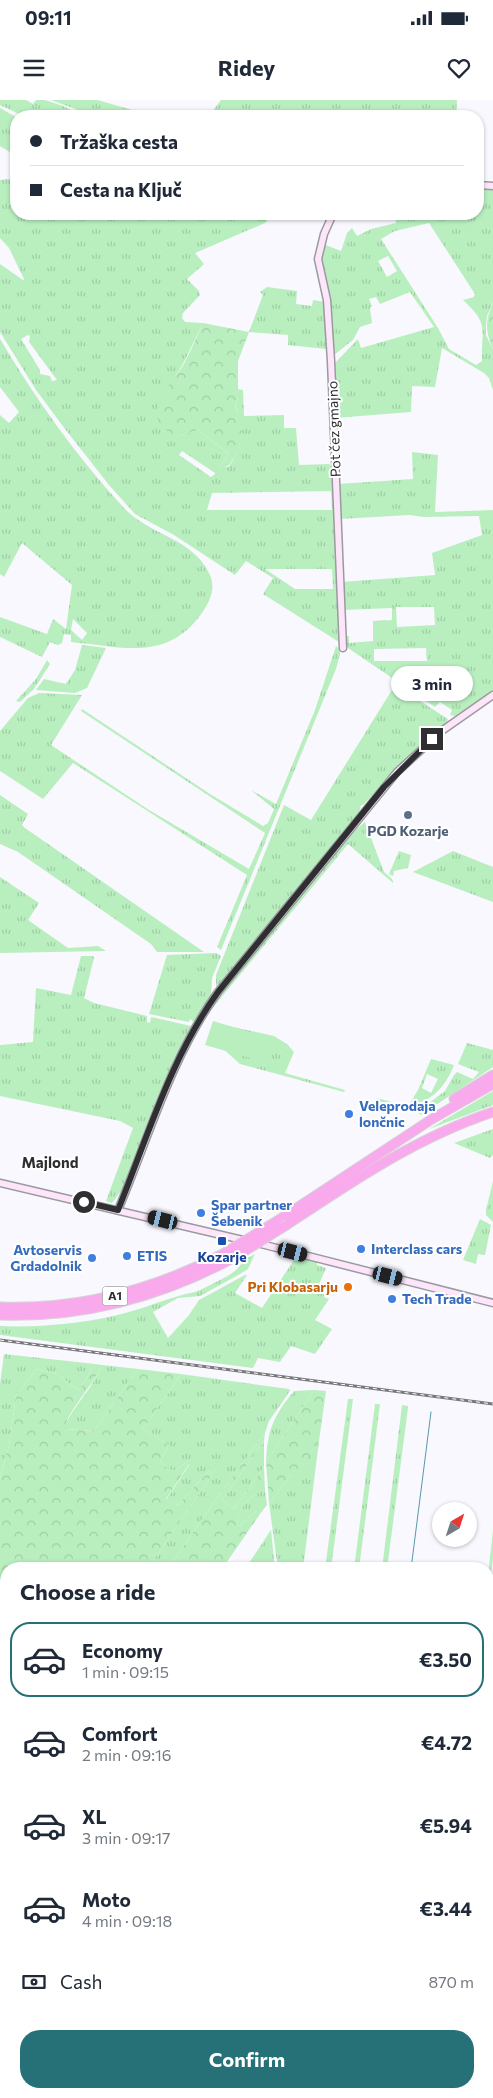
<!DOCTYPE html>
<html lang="en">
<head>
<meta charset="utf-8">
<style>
	body { margin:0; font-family:Commissioner,sans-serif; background:#f6f6f7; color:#1f2937; height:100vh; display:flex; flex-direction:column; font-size:19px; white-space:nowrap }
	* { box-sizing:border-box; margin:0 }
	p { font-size:16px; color:#747a83 }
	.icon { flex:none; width:28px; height:28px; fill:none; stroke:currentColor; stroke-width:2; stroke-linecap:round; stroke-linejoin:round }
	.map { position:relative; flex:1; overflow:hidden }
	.drawer { position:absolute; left:0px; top:1462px; width:494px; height:536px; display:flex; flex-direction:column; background:#fff; border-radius:20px 20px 0 0; box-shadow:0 1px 4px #0004 }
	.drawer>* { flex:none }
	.guide { position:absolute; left:10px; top:10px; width:474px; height:110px; border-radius:20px; box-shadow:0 1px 4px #0004; display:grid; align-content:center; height:110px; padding:0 20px; background:#fff }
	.needle { width:32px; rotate:39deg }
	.fabs { position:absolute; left:432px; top:1402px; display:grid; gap:10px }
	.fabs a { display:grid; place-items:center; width:45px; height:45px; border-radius:50%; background:#fff; box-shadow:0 1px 4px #0004; font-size:25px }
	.end { position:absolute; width:22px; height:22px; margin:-11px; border:6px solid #2f2f32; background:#fff; box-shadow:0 0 0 2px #fff }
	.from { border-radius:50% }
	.bubble { position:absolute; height:35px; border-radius:18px; background:#fff; box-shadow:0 1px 4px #0004; font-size:16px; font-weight:700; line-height:35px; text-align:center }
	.car { position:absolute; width:15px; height:30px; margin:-15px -8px; border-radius:6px; box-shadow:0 0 4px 1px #0007; background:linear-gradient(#222 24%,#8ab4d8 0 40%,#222 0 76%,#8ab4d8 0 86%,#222 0) }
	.guide b { display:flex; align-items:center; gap:18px; height:48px; font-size:19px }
	.guide b+b { border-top:1px solid #e0e1e3 }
	.guide i { width:12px; height:12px; background:#1f2937 }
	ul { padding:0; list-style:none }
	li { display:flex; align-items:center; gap:15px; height:75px; margin:0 10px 8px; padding:0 10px; border:2px solid transparent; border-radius:20px }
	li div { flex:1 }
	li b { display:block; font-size:19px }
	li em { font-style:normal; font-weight:700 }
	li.selected { border-color:#267078 }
	li>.icon { width:45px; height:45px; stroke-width:1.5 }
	h2 { padding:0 20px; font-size:22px; line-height:60px }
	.pay { display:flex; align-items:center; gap:12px; height:55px; padding:0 20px; font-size:19px }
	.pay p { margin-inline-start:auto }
	.action { display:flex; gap:10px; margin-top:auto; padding:10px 20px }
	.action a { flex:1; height:58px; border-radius:20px; background:#267078; color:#fff; font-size:20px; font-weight:700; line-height:58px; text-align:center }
	.status { display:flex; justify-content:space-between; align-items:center; height:35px; padding:0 25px; background:#fff; direction:ltr }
	.status svg { height:14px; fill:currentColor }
	header { display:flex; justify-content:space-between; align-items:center; height:65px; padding:0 20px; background:#fff; font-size:22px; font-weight:700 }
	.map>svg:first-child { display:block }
	.grass { fill:url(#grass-tufts); fill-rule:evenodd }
	.forest { fill:url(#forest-crowns) }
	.green { fill:#b9efbf }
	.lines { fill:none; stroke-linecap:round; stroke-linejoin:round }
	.stream { stroke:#5a97ad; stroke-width:1 }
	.secondary-casing { stroke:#9a9aa1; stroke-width:9 }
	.highway-casing { stroke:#d5d5d6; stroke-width:11 }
	.secondary { stroke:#fde6fa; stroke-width:6 }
	.highway { stroke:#f9aaed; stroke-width:9 }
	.rail-casing { stroke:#78787c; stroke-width:3 }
	.rail { stroke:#fff; stroke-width:1; stroke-dasharray:4; stroke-linecap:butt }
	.highway-bridge-casing { stroke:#d5d5d6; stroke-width:11; stroke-linecap:butt }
	.highway-bridge { stroke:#f9aaed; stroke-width:9 }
	.route { stroke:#2f2f32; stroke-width:6 }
	.service-dot { fill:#5c6f8a; stroke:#fff; stroke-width:2 }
	.shop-dot { fill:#3f7fe0; stroke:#fff; stroke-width:2 }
	.transit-dot { fill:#1a4fb4; stroke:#fff; stroke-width:2 }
	.food-dot { fill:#e8710a; stroke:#fff; stroke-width:2 }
	.labels { text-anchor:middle; stroke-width:4; stroke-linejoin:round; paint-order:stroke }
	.shield { fill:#fff; stroke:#6d6d70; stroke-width:1 }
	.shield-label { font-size:12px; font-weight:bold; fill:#2f2f32 }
	.street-label { font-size:14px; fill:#2f2f32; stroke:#fff }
	.service-label { font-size:14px; font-weight:bold; fill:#4e5e75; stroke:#fff }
	.shop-label { font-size:14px; font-weight:bold; fill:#366cbe; stroke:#fff; text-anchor:start }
	.transit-label { font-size:14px; font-weight:bold; fill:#164399; stroke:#fff }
	.food-label { font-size:14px; font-weight:bold; fill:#c56008; stroke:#fff; text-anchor:end }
	.neighbourhood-label { font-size:15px; font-weight:bold; fill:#2f2f32; stroke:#fff }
</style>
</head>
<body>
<div class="status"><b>09:11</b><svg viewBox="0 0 49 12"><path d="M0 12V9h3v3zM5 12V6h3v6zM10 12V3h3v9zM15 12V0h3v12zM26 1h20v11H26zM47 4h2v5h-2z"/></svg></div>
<header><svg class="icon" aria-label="menu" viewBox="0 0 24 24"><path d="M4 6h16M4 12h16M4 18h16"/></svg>Ridey<svg class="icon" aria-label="heart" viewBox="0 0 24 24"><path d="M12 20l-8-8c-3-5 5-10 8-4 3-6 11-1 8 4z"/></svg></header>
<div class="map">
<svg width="493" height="1998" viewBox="0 0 493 1998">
	<defs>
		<pattern id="grass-tufts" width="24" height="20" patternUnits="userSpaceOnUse" patternTransform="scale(1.25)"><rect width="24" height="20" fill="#b9efbf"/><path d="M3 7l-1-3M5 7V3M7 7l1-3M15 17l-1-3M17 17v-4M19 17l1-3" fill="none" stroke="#9fcda5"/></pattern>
		<pattern id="forest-crowns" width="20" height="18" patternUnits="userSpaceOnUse" patternTransform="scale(1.25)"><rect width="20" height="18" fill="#b9efbf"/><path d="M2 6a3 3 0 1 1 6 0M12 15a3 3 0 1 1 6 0" fill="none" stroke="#9fcda5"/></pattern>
	</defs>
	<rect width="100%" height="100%" fill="#f8f8fe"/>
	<g class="grass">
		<path d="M0,0H26L33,4L36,0H45L63,6L84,16H18L19,14L0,5Z"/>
		<path d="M51,0H97L154,16H123L107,12L106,15L108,16H87L78,10Z"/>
		<path d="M221,0H457L456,16H378V11H371L370,16H209Z"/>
		<path d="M0,8L16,17V56L0,46Z"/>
		<path d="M16,73V114H274L265,123L195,153L204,164L187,179L199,191L200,195L183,213L182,218L185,222L203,223L184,262L166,292L178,338L180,335L198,330L229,354L219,368L228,367C239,354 245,332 239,316C238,311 236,309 235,304L238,298L237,289L243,290L244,316L284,315V328H296L299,365L329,364L333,368L339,542L263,494L273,478L246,461L235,475L174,435L135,414L109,385L65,329L36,290L0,232V164L23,180L24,179L9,148L0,138V80L10,79ZM28,235L30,236L29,242L57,280L52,281L50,276L40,274V270L21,239ZM182,351L215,373V374L211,377L179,355ZM331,391L332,410H207L212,393ZM265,469H332L333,489H295Z"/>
		<path d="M478,87L493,89V202L487,216L486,226V235L493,249V290L489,278L484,273L442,248L435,287L412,286L411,312L335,318L334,264L358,239L361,248L434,227L410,192L380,204L376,197L369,199L372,206L370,208L372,223L360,227L353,240L334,255L329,197L321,158L323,144L341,151L347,133L352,128L357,136L371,129L396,123L395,114H478ZM429,123L475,194L474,197L463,200C490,225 481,228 482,261L476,265L449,249L438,228L381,139L395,131ZM388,156L397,171L387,177L378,161Z"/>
		<path d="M267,187L297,191L296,204L312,206L313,200L325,202L328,247L326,249L288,245V235L249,232L263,195L260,192Z"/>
		<path d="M0,239C35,298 76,356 123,407C148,435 194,438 210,475C216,489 210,501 202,513C167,562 123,547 71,542V535L64,534L62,543L58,545L50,542L42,557L0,537V517L47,534L53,519L66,529L72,485L22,443L4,477L0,474V315L9,323L19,312L0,287ZM73,519L87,533L82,540L71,530Z"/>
		<path d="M412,352L438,355L435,412L493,410V591L455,616L450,615L452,610L440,602L435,607L345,546L347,536H349V543L373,541V521L392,520V508L343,510L342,482L435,475L432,453L482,435L479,416L423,417L410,415L339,419L338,384L413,379ZM396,507H434L435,525L397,527ZM426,548L427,561H374V549Z"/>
		<path d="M82,545L106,548L87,588L75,593L36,590L44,579L66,584L75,570Z"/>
		<path d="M336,546L341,550L336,569L221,850L217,847L247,775L73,663L43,699L0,671V631L28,598L39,593L82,595L51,645L149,710L249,769L265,733L81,611L82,609L210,694L263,726L268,723L274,709L251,690L276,704L315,610Z"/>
		<path d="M47,560L50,564L34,589L20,602L16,601L36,579Z"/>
		<path d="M395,585L448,619L447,623L407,659L363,705H361L359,713L219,886L216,887V875L284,705L311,720Z"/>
		<path d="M0,695L28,714L22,725L25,728L204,852H157L151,844L18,752L0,744Z"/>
		<path d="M365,722L384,772L392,779L393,783L348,744L206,916L215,900L350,734Z"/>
		<path d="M399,751L411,755L408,768L394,771L393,776L389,774Z"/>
		<path d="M453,751L493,767V802L413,772Z"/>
		<path d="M0,777L39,803L28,820L68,848L98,846L106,851L0,853Z"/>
		<path d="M216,853L221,856L212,878L211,895L194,922L190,919L189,922L149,914L167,855Z"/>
		<path d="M81,856H93L94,858L84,898L94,903L147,916V922L150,923L151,917L191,926L182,944L122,1090L112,1103L106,1101L133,1028L120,1021L0,996V945L33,942L36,888L71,895Z"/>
		<path d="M215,923L274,936L287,944L294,952L285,973L345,990L344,992L240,964L210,937Z"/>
		<path d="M467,943L493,950V967L421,1015L417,1012L445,991L454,975L457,972L473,979L479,972L458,964Z"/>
		<path d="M431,959L454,965C440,1001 414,1012 378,1001L377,998L399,1004L410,1003L418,990ZM427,974L438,979L431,993L422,988Z"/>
		<path d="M493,991V1005L429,1029Z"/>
		<path d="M493,1029V1055L490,1058L454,1043Z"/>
		<path d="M493,1081V1122L486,1115V1110Z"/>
		<path d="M480,1119L491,1125L485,1155L478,1154L476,1164L463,1160Z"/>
		<path d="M255,1154L248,1169L240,1174L200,1196L178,1198L153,1212L168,1238L189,1215L199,1200L245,1175H247L235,1193L262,1208L296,1157L317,1162V1165L326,1168L317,1189L325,1192L324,1197L329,1199L315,1220L332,1229L315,1254L291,1246L280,1262L258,1258L253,1268L0,1235V1226C39,1228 91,1223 129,1212C151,1206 173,1196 195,1192C201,1190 231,1175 235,1171C245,1161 241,1161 255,1154Z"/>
		<path d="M4,1254L95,1264L79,1291L57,1274L37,1269L16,1295L9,1346L0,1378V1284Z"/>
		<path d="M102,1265L138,1269L94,1331L65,1329L64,1327C74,1305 93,1288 102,1265Z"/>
		<path d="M181,1274L289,1289L290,1291L269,1321L265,1333L211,1406L168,1469H147L212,1375L209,1371L178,1405L166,1400L189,1365V1360L175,1371L168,1369L160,1361L169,1345L143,1329Z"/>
		<path d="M314,1290L266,1362C267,1330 274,1315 294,1291Z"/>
		<path d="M348,1299H353L331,1469H325Z"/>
		<path d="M375,1304H380L359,1469H354Z"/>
		<path d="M402,1305L408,1306V1308L387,1469H382Z"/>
		<path d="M264,1341V1367L234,1409L222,1400Z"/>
		<path d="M319,1341L303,1469H278L269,1403L290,1376L295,1374Z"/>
		<path d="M265,1390L267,1405L260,1414L256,1411L240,1426L238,1424C236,1409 251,1394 265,1390Z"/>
		<path d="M271,1430L275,1469H245Z"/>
		<path d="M493,1430V1459L488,1503V1476Z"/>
		<path d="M6,1534V1567L0,1576V1542Z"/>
		<path d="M6,1921V1983L0,1992V1931Z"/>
		<path d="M449,1993H484L480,1998H445Z"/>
	</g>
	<g class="forest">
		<path d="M493,202V249C485,230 485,222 493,202Z"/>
		<path d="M203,223L249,232L238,261V298L235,304C236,309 237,311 239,315C246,331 239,360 223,369L219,368L229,354L198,330L180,335L178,339C171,333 159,327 157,317C155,300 177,276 185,262C191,250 197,236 203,223Z"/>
		<path d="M95,1264L102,1265C96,1282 64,1315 65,1329L94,1331L138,1269L181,1274L143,1329L169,1345L160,1361L168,1369L175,1371L189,1360L191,1361L166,1399L178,1405L209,1371L212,1375L147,1469H6V1534L0,1542V1378L9,1346L16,1295L37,1269L57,1274L79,1291Z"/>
		<path d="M314,1290L326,1291L319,1341L295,1375L290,1376L269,1403L266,1362Z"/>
		<path d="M265,1333L264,1341L222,1400L234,1409L264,1367L265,1390C251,1394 236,1409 238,1424L240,1426L256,1411L260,1414L222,1469H168L211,1406Z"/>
		<path d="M6,1567V1921L0,1931V1919L6,1911L5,1907L0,1905V1576Z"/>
		<path d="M488,1569L493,1570V1671L488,1682Z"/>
		<path d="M493,1733V1777L488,1787V1741Z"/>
		<path d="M488,1806L493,1810V1924L488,1934Z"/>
		<path d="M6,1983V1992L150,1993L149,1998H0V1992Z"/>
		<path d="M153,1993V1992L449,1993L445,1998H152Z"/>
	</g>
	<path class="green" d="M213,921L272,939L265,962L205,945Z"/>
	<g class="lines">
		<path class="stream" d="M411,1469L431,1312"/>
		<g class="secondary-casing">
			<g id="secondary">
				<path d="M478,85L493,86"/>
				<path d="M333,114L324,134L318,159L327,200L331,261L343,548"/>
				<path d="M0,1083L247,1141"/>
				<path d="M118,1110C149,1037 171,957 218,892L397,672L443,630L493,595"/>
				<path d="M257,1143L493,1203"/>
			</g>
		</g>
		<g class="highway-casing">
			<g id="highway">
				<path d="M454,999L493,975"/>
				<path d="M277,1121L432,1019L493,984"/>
				<path d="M288,1124C354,1080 418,1037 493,1012"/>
				<path d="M0,1207C79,1210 153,1190 223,1154"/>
				<path d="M0,1215C84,1218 161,1197 235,1157"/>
			</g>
		</g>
		<use href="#secondary" class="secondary"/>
		<use href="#highway" class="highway"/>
		<g class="rail-casing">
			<path id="rail" d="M0,1240L493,1304"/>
		</g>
		<use href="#rail" class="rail"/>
		<g class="highway-bridge-casing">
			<g id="highway-bridge">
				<path d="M223,1154L277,1121"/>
				<path d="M235,1157L288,1124"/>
			</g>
		</g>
		<use href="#highway-bridge" class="highway-bridge"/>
	</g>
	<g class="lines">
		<path class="route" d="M84,1102L118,1110C148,1036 171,957 218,892L384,687L432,639"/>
	</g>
	<circle class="service-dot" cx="408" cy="715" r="5"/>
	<g class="shop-dot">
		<circle cx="349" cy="1014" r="5"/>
		<circle cx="201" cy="1113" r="5"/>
		<circle cx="361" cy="1149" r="5"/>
		<circle cx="127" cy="1156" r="5"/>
		<circle cx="92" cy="1158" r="5"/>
		<circle cx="392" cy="1199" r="5"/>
	</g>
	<rect class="transit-dot" x="217" y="1136" width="10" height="10" rx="2.5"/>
	<circle class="food-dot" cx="348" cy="1187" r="5"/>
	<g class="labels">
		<rect class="shield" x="102.5" y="1186.5" width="25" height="19" rx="4"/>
		<g class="shield-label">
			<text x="115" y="1200">A1</text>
		</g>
		<g class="street-label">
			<text transform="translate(334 329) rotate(-92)" y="5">Pot čez gmajno</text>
		</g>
		<g class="service-label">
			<text x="408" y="736">PGD Kozarje</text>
		</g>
		<g class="shop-label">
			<text x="359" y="1011">Veleprodaja<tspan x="359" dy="16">lončnic</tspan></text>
			<text x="211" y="1110">Spar partner<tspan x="211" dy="16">Šebenik</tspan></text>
			<text x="371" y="1154">Interclass cars</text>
			<text x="82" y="1155" text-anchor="end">Avtoservis<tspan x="82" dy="16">Grdadolnik</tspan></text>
			<text x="137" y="1161">ETIS</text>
			<text x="402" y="1204">Tech Trade</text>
		</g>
		<g class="transit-label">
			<text x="222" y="1162">Kozarje</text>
		</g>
		<g class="food-label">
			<text x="338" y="1192">Pri Klobasarju</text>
		</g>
		<g class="neighbourhood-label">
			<text x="50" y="1068">Majlond</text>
		</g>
	</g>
</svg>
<div class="fabs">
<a><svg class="needle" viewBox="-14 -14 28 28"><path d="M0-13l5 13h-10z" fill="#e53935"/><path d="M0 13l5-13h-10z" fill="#747a83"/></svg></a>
</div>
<i class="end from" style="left:84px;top:1102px"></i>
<i class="end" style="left:432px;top:639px"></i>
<div class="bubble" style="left:391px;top:566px;width:82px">3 min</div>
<i class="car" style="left:163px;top:1120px;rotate:284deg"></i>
<i class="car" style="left:293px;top:1152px;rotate:104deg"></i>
<i class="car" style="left:388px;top:1176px;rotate:104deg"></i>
<div class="guide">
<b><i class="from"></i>Tržaška cesta</b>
<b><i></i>Cesta na Ključ</b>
</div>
<section class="drawer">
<h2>Choose a ride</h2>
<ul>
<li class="selected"><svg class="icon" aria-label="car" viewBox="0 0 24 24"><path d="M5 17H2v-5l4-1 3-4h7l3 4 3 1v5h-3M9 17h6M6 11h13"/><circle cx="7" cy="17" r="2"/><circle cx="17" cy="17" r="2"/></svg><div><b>Economy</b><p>1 min · 09:15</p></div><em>€3.50</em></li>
<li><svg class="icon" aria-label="car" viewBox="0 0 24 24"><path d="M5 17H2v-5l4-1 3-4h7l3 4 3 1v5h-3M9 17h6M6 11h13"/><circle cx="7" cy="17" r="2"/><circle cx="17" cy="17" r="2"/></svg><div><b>Comfort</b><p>2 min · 09:16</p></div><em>€4.72</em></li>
<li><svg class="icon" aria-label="car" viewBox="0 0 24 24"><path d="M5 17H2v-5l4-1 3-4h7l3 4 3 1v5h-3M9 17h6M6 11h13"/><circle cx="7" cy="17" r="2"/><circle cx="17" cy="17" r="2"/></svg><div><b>XL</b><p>3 min · 09:17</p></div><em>€5.94</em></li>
<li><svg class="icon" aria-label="car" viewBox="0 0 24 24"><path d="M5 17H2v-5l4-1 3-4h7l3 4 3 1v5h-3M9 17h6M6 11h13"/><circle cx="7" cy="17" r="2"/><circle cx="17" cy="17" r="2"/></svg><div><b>Moto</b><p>4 min · 09:18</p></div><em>€3.44</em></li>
</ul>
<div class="pay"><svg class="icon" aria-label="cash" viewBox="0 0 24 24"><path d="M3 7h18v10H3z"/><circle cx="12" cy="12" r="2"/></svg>Cash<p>870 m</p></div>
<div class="action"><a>Confirm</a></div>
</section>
</div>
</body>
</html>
